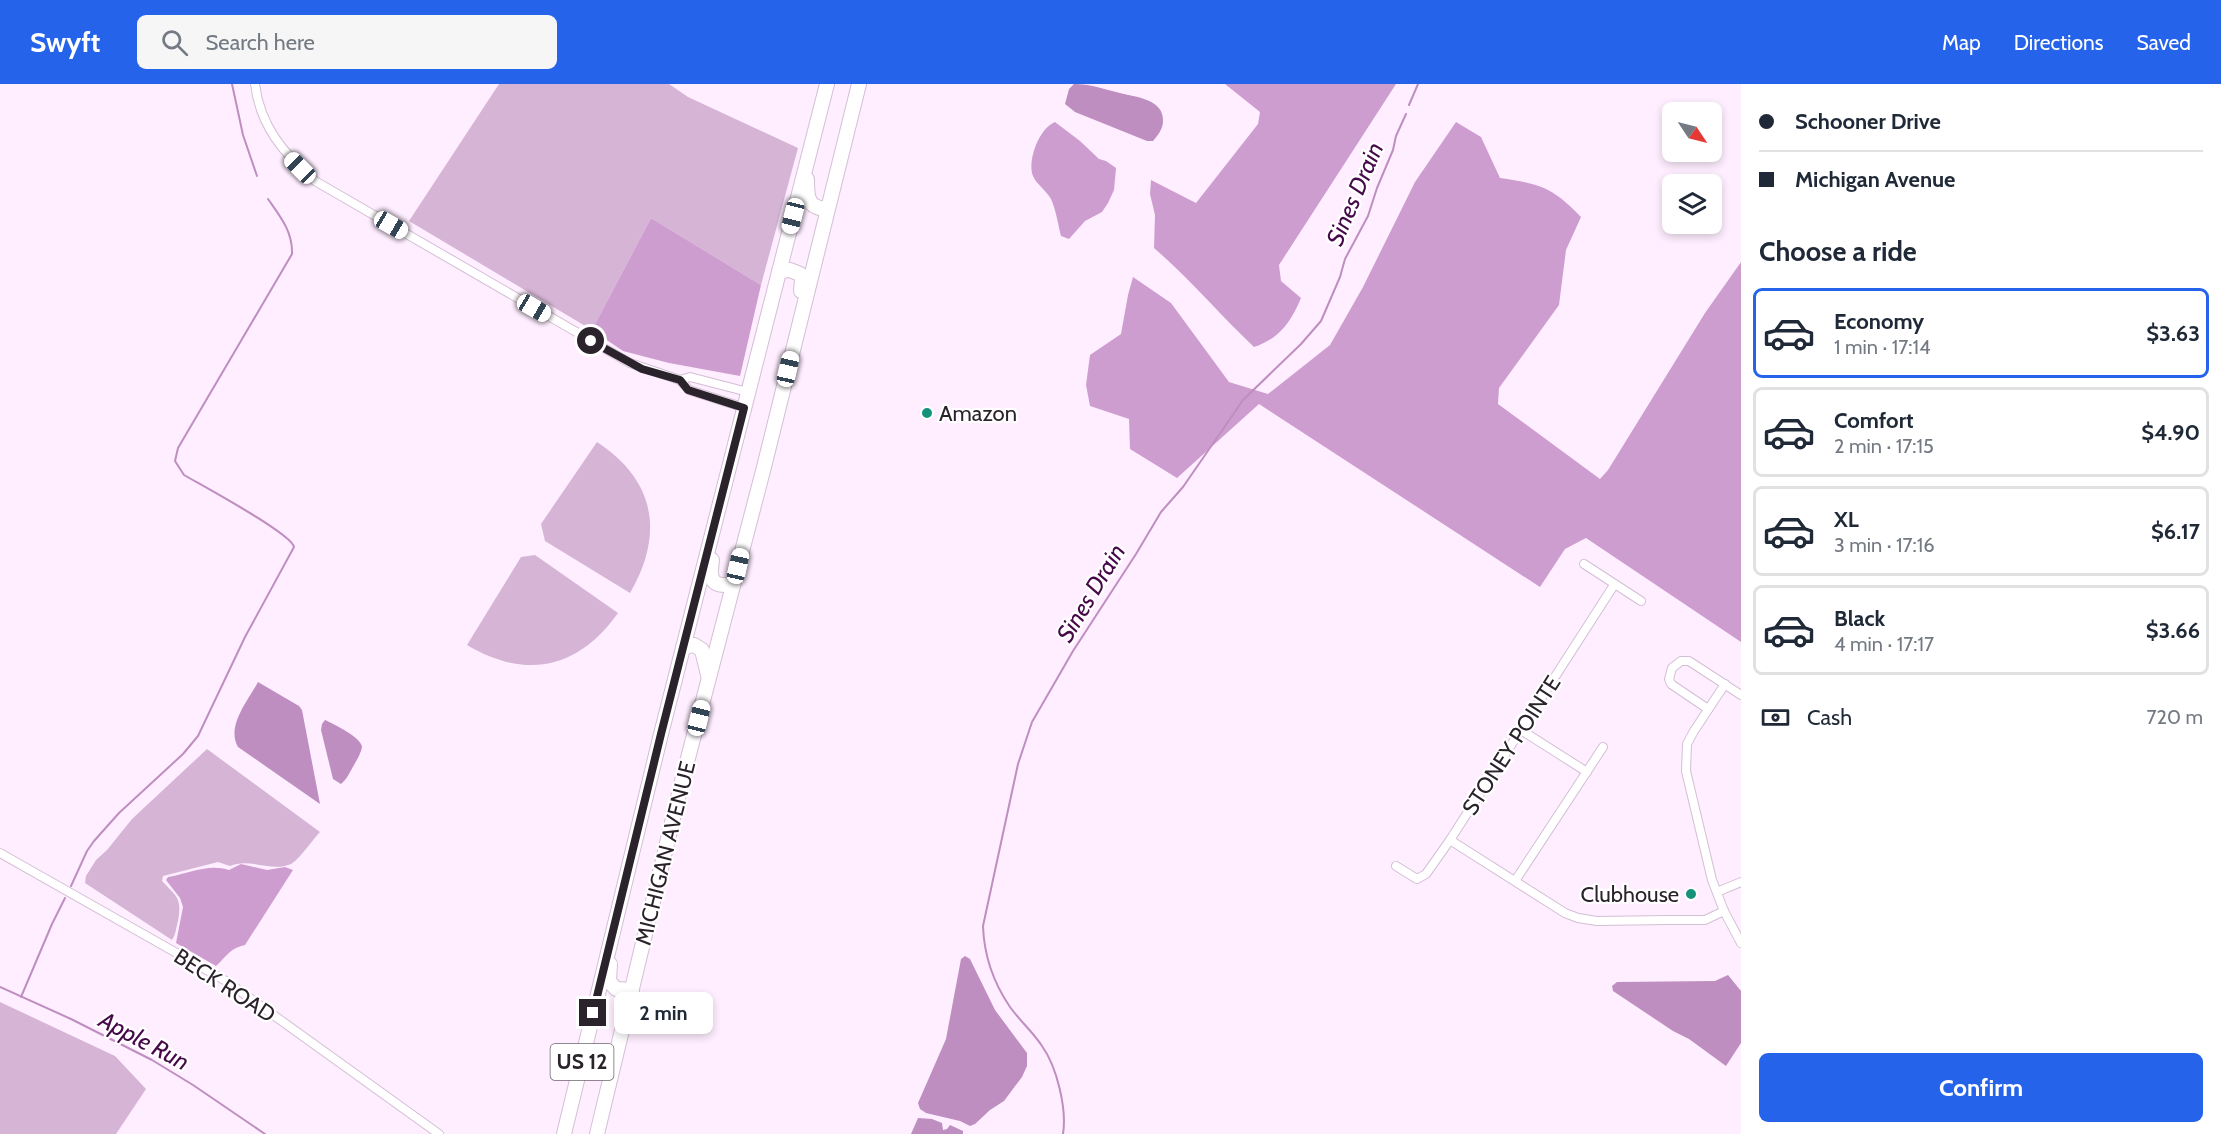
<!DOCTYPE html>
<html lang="en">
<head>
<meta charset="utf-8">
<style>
	body { margin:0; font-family:Cabin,sans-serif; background:#f6f6f7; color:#1f2937; height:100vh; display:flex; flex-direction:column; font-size:22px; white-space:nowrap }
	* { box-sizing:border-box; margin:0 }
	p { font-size:20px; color:#747a83 }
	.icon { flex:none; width:33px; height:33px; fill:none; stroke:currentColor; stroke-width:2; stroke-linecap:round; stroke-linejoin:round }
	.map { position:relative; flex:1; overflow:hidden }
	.sheet { display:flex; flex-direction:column; background:#fff; width:480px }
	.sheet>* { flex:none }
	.hud { display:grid; align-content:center; height:132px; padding:0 18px; background:#fff }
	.needle { width:39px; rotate:125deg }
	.buttons { position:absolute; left:1662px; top:18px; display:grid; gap:12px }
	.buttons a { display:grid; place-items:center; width:60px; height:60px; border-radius:9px; background:#fff; box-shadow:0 3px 9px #0003; font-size:30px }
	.end { position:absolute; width:27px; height:27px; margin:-14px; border:8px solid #2b232b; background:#fff; box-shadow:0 0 0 3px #fff }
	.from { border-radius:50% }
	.bubble { position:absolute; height:42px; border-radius:9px; background:#fff; box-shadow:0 3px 9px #0003; font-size:20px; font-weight:800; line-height:42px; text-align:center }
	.car { position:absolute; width:18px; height:36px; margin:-18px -9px; border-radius:8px; box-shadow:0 0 4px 2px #0007; background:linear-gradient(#fff 24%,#345 0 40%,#fff 0 76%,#345 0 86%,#fff 0) }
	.hud b { display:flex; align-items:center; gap:21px; height:57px; font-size:22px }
	.hud b+b { border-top:2px solid #e0e1e3 }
	.hud i { width:15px; height:15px; background:#1f2937 }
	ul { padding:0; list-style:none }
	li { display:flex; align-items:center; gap:18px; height:90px; margin:0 12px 9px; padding:0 6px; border:3px solid #e0e1e3; border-radius:9px }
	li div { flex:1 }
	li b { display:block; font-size:22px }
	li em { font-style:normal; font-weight:800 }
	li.selected { border-color:#2563eb }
	li>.icon { width:54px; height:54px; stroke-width:1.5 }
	h2 { padding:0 18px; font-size:27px; line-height:72px }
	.pay { display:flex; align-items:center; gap:15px; height:66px; padding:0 18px; font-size:22px }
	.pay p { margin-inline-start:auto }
	.cta { display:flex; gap:12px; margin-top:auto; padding:12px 18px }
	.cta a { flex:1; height:69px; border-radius:9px; background:#2563eb; color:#fff; font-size:24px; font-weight:800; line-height:69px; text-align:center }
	header { display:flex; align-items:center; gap:36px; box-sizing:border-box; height:84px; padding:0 30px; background:#2563eb; color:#fff }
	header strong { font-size:28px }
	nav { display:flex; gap:33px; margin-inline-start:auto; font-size:21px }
	.search { width:420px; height:54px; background:#f6f6f7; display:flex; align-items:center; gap:15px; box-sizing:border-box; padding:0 21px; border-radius:9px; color:#747a83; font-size:22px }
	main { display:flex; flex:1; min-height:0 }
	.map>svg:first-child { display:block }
	.green { fill:#d5b4d6 }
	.forest { fill:#ce9dd0 }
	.water { fill:#be8ec0 }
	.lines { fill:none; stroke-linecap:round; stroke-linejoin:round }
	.stream { stroke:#be8ec0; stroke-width:2 }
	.street-casing { stroke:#d3bfd4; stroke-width:10 }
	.primary-casing { stroke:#d3bfd4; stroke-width:16 }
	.street { stroke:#fff; stroke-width:8 }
	.primary { stroke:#fff; stroke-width:14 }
	.route { stroke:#2b232b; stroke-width:8 }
	.poi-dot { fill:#14937a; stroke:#fff; stroke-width:2 }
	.labels { text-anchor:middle; stroke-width:4.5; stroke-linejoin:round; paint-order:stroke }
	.shield { fill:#fff; stroke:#6b656b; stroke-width:1.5 }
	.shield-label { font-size:21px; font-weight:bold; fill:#2b232b }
	.poi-label { font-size:22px; fill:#2b232b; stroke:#fff; text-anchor:start }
	.street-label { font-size:22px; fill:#2b232b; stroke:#fff }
	.water-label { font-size:24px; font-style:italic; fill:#450849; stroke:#fff }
</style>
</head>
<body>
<header>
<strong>Swyft</strong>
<div class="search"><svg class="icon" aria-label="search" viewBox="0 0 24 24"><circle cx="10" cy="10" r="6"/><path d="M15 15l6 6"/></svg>Search here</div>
<nav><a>Map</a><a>Directions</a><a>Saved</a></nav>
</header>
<main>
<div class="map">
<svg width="1741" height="1050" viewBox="0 0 1741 1050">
	<rect width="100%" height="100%" fill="#fef"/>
	<g class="green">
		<path d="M499,0H669L688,13L798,64L761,201L651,134L592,246L409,137Z"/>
		<path d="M597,358C656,397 664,450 630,509L545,457L541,440Z"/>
		<path d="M535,471L618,529C578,585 526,596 467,561L521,473Z"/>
		<path d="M207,665L320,748C313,755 299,776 291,780C271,789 250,773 230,782L218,778L163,792L162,797C177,813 182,814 178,837C176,844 176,850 172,856L85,799L86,792L96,776L107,766L132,735Z"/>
		<path d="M0,918L115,972L146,1005L116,1050H0Z"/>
	</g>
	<g class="forest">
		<path d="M1225,0H1396L1279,181L1281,197L1301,214C1291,238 1279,255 1254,263C1220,231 1190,195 1154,164L1155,131L1150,110L1151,96L1196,119L1258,40L1260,28Z"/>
		<path d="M1055,38L1080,57L1099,75L1106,77L1116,84L1114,106L1108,119L1102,128L1085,137L1069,155L1061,152C1058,140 1056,126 1051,115C1046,106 1037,101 1033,92C1027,77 1039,44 1055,38Z"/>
		<path d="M1456,38L1481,53L1500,94C1540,100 1552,103 1581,133L1566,166L1559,221L1499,304L1498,320L1600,395L1608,386L1705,229L1741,178V558L1586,454L1565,465L1540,503L1259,320L1177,394L1130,365L1129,335L1090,322L1086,301L1090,271L1121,250L1128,211L1133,193L1171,219L1229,298L1268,310L1330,261L1363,203L1415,98Z"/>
		<path d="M651,134L761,201L740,292L669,279L623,267L592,246Z"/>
		<path d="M241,780L267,786L285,783L293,786L245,861C230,864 226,873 216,882L176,859L183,823L180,814L166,796L168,793C188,790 208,779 229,786Z"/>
	</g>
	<g class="water">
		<path d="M1074,0C1090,0 1104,5 1120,9C1135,13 1164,15 1163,37C1163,45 1158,51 1153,57H1147L1075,28L1065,20L1069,5Z"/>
		<path d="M258,598L299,622L302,626L320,720L238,663C226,642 248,617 258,598Z"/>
		<path d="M325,636C334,640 362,654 362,663C361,669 357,676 354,681C350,688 347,695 341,700L333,695L321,646L322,640Z"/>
		<path d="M965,872L970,875L995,926L1027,969V982L1022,993L1004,1017L990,1026L975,1040L970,1042L960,1037L926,1029L920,1025L918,1019L946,955L961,875Z"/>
		<path d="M1728,891L1741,907V959L1726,982L1689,955L1673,947L1613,907L1612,902L1617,898L1715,897Z"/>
		<path d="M918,1034L932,1035L942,1039L943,1046L947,1045L950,1041L963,1047V1050H911Z"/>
	</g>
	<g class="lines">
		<g class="stream">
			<path d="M232,0L243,51L257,92"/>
			<path d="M1409,21L1418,0"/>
			<path d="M71,802L87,767L94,757L119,729L183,670L198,652L245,553L294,463C291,449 201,401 184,391L175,377L178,364L292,170C293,148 280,132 268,115"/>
			<path d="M0,903L71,935L152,976L193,1001L265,1050"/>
			<path d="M21,913L52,840L65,814"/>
			<path d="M1063,1050C1067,1025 1057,983 1042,962C1033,948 1020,937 1010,923C993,898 984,872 983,842L1018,680L1032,638L1073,567L1136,470L1161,428L1183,403L1243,316L1301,260L1321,237L1340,193L1345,175L1368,132L1377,104L1393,66L1396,52L1406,30"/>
		</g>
		<g class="street-casing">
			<g id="street">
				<path d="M255,0C260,42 284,70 315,97L630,279L680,296"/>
				<path d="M745,324L689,306L680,296L690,293L748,308"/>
				<path d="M1584,480L1641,517"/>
				<path d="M1725,600L1694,647L1687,660L1686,687L1712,796L1724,827L1741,859"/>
				<path d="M1708,625L1671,600L1669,595L1672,584L1681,577H1689L1741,611"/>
				<path d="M1521,646L1587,688"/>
				<path d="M1450,756L1565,829L1578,834L1597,837L1668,836H1705L1724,827"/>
				<path d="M0,769L226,897L439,1050"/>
				<path d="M1396,782L1417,795L1426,790L1450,756L1614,501"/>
				<path d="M1515,797L1603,663"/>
				<path d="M1717,808L1741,798"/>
			</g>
		</g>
		<g class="primary-casing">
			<g id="primary">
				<path d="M807,95C807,113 807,124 827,125"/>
				<path d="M779,187L790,186L800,190L802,195L801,207"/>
				<path d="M712,476C709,496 712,504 733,500"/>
				<path d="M683,563L694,561L702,566L708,591"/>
				<path d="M610,880L609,897L616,905L632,906"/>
				<path d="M564,1050L661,650L827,0"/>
				<path d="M597,1050L681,701L764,383L859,0"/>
			</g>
		</g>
		<use href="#street" class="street"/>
		<use href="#primary" class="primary"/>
	</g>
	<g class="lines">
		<path class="route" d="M591,257L642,285L680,296L688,306L744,324L661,650L593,929"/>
	</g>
	<g class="poi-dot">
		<circle cx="927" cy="329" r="6"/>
		<circle cx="1691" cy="810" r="6"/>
	</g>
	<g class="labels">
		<rect class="shield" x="550.5" y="960" width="63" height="36" rx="4.5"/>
		<g class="shield-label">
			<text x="582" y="985">US 12</text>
		</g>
		<g class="poi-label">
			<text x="939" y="337">Amazon</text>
			<text x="1679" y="818" text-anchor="end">Clubhouse</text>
		</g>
		<g class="street-label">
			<text transform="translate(1511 661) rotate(-57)" y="8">STONEY POINTE</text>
			<text transform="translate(665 769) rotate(-76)" y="8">MICHIGAN AVENUE</text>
			<text transform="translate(225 901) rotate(33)" y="8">BECK ROAD</text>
		</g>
		<g class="water-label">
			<text transform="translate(1355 110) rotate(-67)" y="8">Sines Drain</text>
			<text transform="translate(1091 509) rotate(-59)" y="8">Sines Drain</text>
			<text transform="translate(144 957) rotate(28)" y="8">Apple Run</text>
		</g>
	</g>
</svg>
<div class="buttons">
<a><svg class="needle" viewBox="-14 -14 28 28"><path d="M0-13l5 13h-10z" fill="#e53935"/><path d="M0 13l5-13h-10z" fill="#747a83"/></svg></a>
<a><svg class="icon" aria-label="layers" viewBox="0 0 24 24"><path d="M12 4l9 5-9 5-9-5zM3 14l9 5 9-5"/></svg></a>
</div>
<i class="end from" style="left:591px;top:257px"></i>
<i class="end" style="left:593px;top:929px"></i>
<div class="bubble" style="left:614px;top:908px;width:99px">2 min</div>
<i class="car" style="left:300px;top:84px;rotate:315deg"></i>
<i class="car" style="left:793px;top:132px;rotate:194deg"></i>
<i class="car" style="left:391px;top:141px;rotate:120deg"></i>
<i class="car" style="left:534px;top:224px;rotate:120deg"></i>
<i class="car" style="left:788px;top:285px;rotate:13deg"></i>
<i class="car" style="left:738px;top:482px;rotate:13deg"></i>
<i class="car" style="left:699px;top:634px;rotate:14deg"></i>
</div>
<section class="sheet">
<div class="hud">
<b><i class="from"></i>Schooner Drive</b>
<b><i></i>Michigan Avenue</b>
</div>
<h2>Choose a ride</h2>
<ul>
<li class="selected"><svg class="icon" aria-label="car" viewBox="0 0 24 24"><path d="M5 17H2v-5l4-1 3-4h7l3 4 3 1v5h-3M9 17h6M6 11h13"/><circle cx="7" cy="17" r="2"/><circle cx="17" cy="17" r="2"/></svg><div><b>Economy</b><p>1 min · 17:14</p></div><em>$3.63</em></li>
<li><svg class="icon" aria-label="car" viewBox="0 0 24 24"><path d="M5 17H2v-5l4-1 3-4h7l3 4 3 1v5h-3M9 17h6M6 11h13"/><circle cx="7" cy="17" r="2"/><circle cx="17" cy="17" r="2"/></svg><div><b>Comfort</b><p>2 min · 17:15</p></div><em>$4.90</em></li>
<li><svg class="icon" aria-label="car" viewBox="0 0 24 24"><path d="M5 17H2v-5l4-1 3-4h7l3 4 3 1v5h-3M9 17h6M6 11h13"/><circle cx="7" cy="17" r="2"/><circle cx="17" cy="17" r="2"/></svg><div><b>XL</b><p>3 min · 17:16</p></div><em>$6.17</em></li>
<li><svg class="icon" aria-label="car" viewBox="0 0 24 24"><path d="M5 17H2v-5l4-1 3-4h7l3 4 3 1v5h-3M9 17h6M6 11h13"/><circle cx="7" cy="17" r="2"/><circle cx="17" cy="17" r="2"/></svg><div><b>Black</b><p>4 min · 17:17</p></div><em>$3.66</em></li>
</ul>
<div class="pay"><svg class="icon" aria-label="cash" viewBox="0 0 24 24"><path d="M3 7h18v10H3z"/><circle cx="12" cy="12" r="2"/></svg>Cash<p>720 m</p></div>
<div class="cta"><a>Confirm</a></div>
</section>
</main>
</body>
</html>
